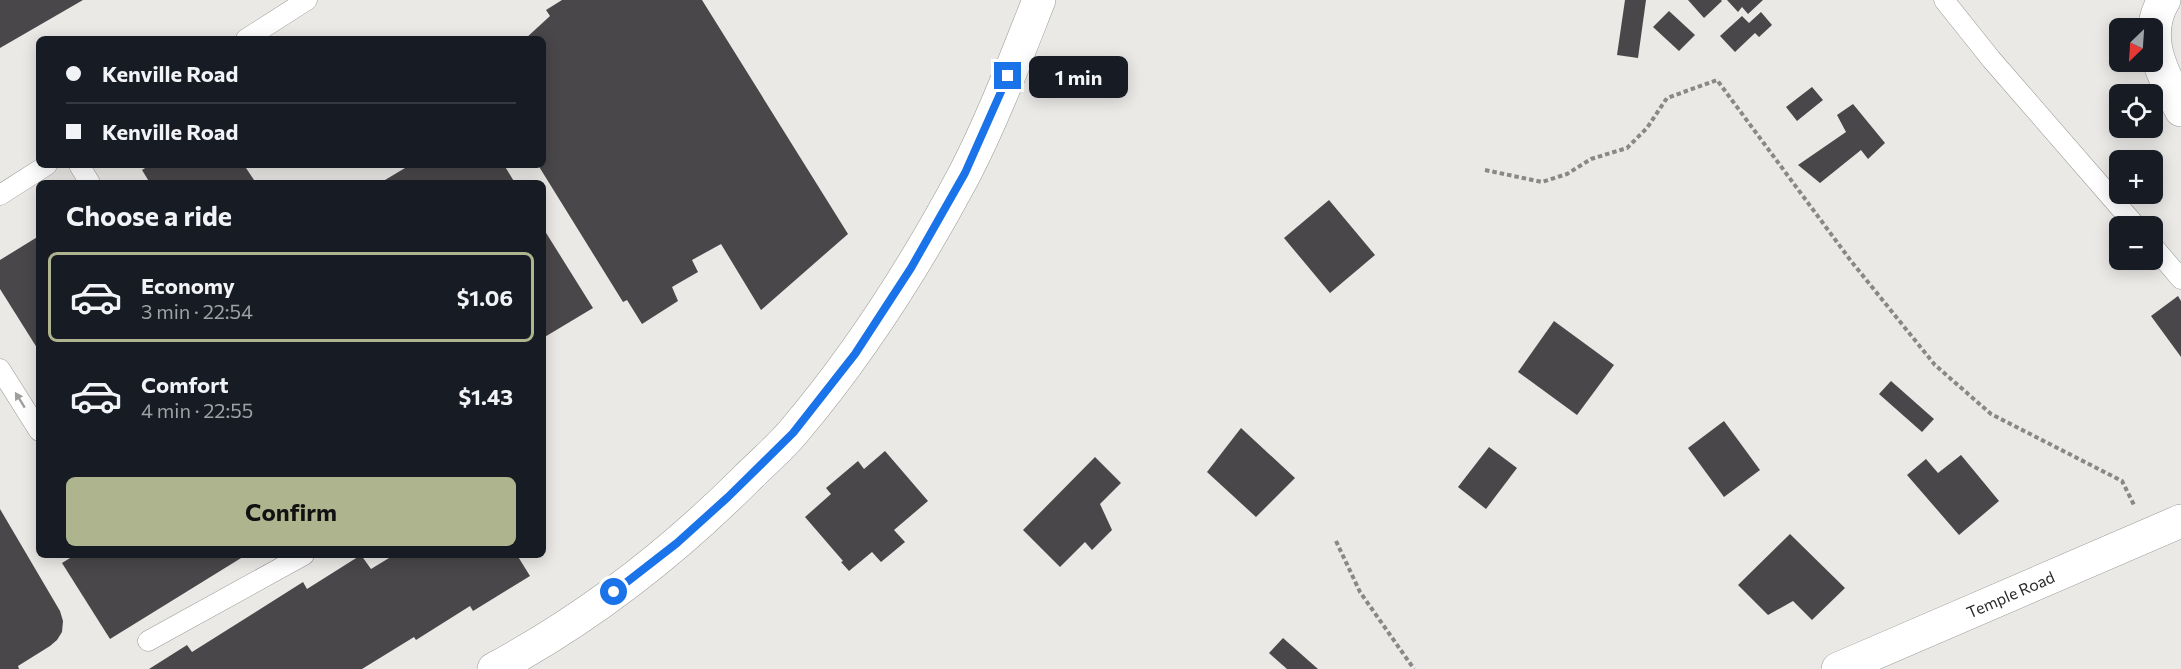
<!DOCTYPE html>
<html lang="en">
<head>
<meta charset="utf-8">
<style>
	body { margin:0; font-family:Commissioner,sans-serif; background:#242831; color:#f1f3f6; height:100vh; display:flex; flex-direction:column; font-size:22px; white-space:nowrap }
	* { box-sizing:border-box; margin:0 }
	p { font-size:20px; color:#9ea1a6 }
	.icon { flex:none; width:33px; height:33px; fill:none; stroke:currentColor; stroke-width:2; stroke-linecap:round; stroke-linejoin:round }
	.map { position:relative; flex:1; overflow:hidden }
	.panel { position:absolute; left:36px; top:180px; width:510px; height:378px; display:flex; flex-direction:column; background:#171b24; border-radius:9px; box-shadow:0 3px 15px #0003 }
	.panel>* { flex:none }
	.top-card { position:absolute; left:36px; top:36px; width:510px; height:132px; border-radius:9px; box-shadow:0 3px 15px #0003; display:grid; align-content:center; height:132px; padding:0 30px; background:#171b24 }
	.needle { width:39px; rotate:205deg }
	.fabs { position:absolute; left:2109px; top:18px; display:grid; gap:12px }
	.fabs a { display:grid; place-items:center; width:54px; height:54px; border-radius:9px; background:#171b24; box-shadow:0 3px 15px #0003; font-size:30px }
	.end { position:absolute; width:27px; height:27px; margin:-14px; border:8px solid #1a73e8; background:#fff; box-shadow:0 0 0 3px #fff }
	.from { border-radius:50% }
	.bubble { position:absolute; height:42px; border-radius:9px; background:#171b24; box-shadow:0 3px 15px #0003; font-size:20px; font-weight:700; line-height:42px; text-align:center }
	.top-card b { display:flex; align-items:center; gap:21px; height:57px; font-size:22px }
	.top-card b+b { border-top:2px solid #363941 }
	.top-card i { width:15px; height:15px; background:#f1f3f6 }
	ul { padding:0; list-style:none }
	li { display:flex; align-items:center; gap:18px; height:90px; margin:0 12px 9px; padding:0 18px; border:3px solid transparent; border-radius:9px }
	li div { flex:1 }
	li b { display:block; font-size:22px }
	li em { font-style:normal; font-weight:700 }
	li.selected { border-color:#adb48e }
	li>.icon { width:54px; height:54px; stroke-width:1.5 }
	h2 { padding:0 30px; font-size:27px; line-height:72px }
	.button { display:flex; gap:12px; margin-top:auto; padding:12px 30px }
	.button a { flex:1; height:69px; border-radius:9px; background:#adb48e; color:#111; font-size:24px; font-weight:700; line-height:69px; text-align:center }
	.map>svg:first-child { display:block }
	.building { fill:#494749 }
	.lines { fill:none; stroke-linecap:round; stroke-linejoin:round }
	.service-casing { stroke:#989794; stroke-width:21 }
	.minor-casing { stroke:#989794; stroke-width:34 }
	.path { stroke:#898886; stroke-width:4; stroke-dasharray:4.5 3; stroke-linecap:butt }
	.service { stroke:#fff; stroke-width:20 }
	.minor { stroke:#fff; stroke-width:33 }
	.oneway { fill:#9f9f9e }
	.route { stroke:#1a73e8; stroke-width:8 }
	.labels { text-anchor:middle; stroke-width:6; stroke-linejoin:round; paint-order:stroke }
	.street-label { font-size:16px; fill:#2a2928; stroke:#fff }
</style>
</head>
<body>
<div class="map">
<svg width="2181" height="669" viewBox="0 0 2181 669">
	<rect width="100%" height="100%" fill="#eae9e6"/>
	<g class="building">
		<path d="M0,0H83L0,48Z"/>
		<path d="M562,0H702L848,234L761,310L721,244L692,260L698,272L672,287L678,301L642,324L627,300L623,302L538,165H543V39H525L550,16L546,10Z"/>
		<path d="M1625,0H1646L1638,58L1617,55Z"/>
		<path d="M1688,0H1721L1722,1L1704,18Z"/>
		<path d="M1727,0H1763L1748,14L1742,7L1738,12Z"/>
		<path d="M1669,11L1695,35L1679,51L1653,27Z"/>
		<path d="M1761,12L1772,25L1759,37L1755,33L1735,52L1720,36L1742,16L1749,23Z"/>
		<path d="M1812,87L1823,100L1797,121L1786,107Z"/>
		<path d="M1853,104L1885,143L1868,159L1861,150L1820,183L1798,165L1846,132L1837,115Z"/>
		<path d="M150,165H244L256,183H150L142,170Z"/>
		<path d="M410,165H454L456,168L460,165H504L515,183H386L385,180Z"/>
		<path d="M1329,200L1375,255L1330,293L1284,238Z"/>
		<path d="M543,228L593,308L543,338Z"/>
		<path d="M39,236V351L0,289V260Z"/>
		<path d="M2178,296L2181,301V357L2151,316Z"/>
		<path d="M1554,321L1614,365L1577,415L1518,372Z"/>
		<path d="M1891,381L1934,419L1922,432L1879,394Z"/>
		<path d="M1724,421L1760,470L1724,497L1688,448Z"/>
		<path d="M1241,428L1295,478L1256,517L1207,472Z"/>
		<path d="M1489,447L1517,468L1486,509L1458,487Z"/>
		<path d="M885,451L928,501L894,530L905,542L881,562L872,552L849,571L841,562L843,561L805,517L831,494L826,488L858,461L864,469Z"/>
		<path d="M1961,455L1999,501L1959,535L1907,475L1926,459L1938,473Z"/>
		<path d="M1095,457L1121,483L1100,504L1112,530L1092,550L1085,542L1060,567L1023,530Z"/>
		<path d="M0,509L60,611L63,621L62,632L57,640L50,646L18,666L19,669H0Z"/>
		<path d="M1790,534L1845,588L1812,620L1793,601L1768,615L1738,585Z"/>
		<path d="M75,555H246L110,639L62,563Z"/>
		<path d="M361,555L371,569L394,555H517L530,576L473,611L470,606L416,640L414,637L362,669H149L187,645L192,652L303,582L307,589Z"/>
		<path d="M1283,638L1318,669H1287L1269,653Z"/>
	</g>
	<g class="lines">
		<g class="service-casing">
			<g id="service">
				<path d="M1944,0L1991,59L2136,226"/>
				<path d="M246,39L307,0"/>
				<path d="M79,165L90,183"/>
				<path d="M0,195L47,165"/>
				<path d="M2152,245L2181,279"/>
				<path d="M0,369L39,431"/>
				<path d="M148,641L304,555"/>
			</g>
		</g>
		<g class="minor-casing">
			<g id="minor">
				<path d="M2164,0C2141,38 2164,75 2181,110"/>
				<path d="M494,669C587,619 672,553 746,479C762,463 780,448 794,431C861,352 916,265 964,175C993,119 1016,58 1039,0"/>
				<path id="s1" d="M1838,669L2181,521"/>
			</g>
		</g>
		<g class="path">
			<path d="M1485,170L1542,182L1567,174L1591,159L1627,148L1647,128L1667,98L1717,80L1851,261L1935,365L1991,414L2122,481L2134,505"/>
			<path d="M1336,541L1360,592L1414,669"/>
		</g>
		<use href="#service" class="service"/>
		<use href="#minor" class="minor"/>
	</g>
	<defs><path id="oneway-solid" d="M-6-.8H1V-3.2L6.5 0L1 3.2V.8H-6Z" transform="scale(1.5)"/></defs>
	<use class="oneway" href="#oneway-solid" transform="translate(20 400) rotate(-122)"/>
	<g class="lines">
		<path class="route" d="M614,592L677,543L728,497L793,433L855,354L911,268L965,173L1008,76"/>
	</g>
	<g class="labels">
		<g class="street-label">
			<text dy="6" stroke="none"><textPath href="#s1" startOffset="188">Temple Road</textPath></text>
		</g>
	</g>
</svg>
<div class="fabs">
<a><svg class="needle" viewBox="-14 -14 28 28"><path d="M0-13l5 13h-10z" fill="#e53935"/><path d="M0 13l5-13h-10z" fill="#9ea1a6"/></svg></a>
<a><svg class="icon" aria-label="locate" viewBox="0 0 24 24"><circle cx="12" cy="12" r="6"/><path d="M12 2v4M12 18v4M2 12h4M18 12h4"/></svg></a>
<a>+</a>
<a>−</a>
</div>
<i class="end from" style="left:614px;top:592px"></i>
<i class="end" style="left:1008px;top:76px"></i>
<div class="bubble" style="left:1029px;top:56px;width:99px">1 min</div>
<div class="top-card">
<b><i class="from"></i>Kenville Road</b>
<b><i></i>Kenville Road</b>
</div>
<section class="panel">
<h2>Choose a ride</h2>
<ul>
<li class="selected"><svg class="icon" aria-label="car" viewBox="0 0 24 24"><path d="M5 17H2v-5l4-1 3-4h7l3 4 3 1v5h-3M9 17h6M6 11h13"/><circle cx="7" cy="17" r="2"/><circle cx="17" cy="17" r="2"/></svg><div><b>Economy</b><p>3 min · 22:54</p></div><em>$1.06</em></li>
<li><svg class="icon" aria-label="car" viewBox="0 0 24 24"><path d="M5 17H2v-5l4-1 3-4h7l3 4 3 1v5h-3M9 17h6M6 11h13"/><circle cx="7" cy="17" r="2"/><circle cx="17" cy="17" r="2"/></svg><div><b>Comfort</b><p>4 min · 22:55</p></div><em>$1.43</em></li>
</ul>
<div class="button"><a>Confirm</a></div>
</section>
</div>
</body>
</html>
